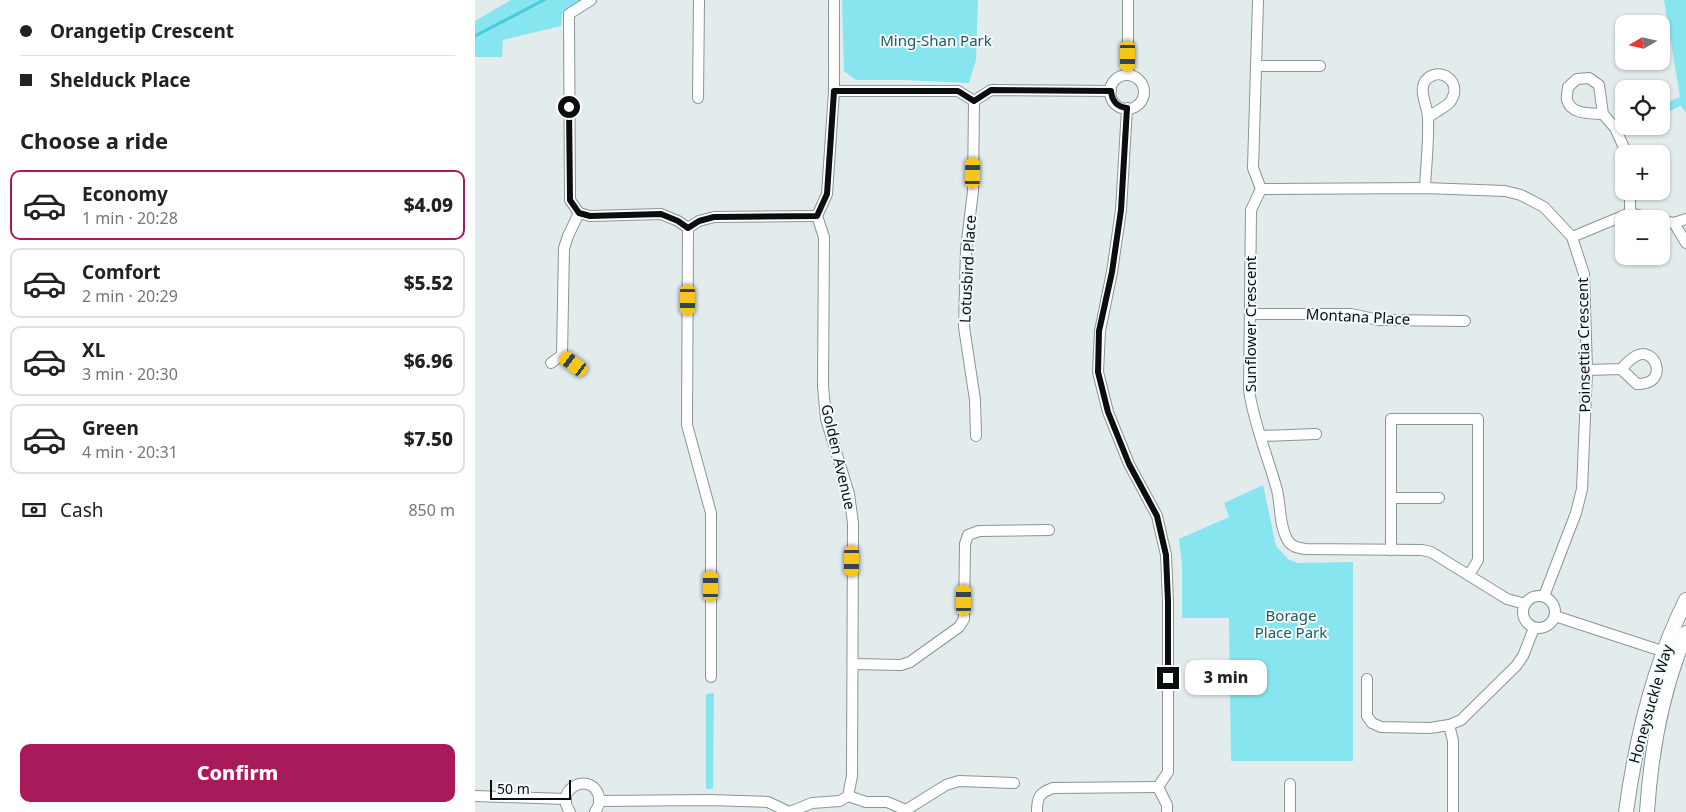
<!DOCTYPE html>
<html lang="en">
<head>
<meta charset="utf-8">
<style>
	body { margin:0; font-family:"Noto Sans",sans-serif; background:#f2f2f2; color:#222; height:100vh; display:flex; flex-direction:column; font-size:19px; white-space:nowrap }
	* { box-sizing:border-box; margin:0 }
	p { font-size:16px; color:#767676 }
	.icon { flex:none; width:28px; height:28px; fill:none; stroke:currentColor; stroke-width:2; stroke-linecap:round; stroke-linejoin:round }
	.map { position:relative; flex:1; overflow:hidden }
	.drawer { display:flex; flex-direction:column; background:#fff; width:475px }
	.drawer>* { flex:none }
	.banner { display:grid; align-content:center; height:110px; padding:0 20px; background:#fff }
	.needle { width:32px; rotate:261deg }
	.controls { position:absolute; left:1140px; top:15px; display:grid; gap:10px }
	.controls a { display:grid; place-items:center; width:55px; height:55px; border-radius:10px; background:#fff; box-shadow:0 1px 4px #0004; font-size:25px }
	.scale { position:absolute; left:15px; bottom:12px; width:81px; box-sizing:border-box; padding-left:5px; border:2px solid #0b0e0e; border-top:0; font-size:14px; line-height:18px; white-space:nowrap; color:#0b0e0e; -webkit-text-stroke:4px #f0fafb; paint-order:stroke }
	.end { position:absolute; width:22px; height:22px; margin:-11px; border:6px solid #0b0e0e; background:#fff; box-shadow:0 0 0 2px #fff }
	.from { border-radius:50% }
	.bubble { position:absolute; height:35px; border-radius:10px; background:#fff; box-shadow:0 1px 4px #0004; font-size:16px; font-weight:800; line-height:35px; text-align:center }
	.car { position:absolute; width:15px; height:30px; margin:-15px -8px; border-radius:6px; box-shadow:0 0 4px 1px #0007; background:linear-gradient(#f5c518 24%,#345 0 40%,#f5c518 0 76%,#345 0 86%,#f5c518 0) }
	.banner b { display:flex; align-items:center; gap:18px; height:48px; font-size:19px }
	.banner b+b { border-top:1px solid #e0e0e0 }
	.banner i { width:12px; height:12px; background:#222 }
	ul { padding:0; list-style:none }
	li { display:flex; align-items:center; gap:15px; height:70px; margin:0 10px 8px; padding:0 10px; border:2px solid #e0e0e0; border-radius:10px }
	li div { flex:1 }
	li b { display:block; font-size:19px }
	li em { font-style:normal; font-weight:800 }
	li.current { border-color:#a81a5a }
	li>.icon { width:45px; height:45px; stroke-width:1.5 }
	h2 { padding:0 20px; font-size:22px; line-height:60px }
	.pay { display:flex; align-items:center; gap:12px; height:55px; padding:0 20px; font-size:19px }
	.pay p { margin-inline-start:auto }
	.primary-button { display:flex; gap:10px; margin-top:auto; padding:10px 20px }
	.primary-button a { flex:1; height:58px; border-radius:10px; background:#a81a5a; color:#fff; font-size:20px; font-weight:800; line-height:58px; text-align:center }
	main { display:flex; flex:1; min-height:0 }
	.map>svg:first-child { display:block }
	.green { fill:#87e5ef }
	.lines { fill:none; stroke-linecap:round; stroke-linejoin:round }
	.stream { stroke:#45cdda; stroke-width:3 }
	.minor-casing { stroke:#8c9595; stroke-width:12 }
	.tertiary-casing { stroke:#8c9595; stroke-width:16 }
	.minor { stroke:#fff; stroke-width:10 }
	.tertiary { stroke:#fff; stroke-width:14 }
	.route { stroke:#0b0e0e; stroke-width:6 }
	.labels { text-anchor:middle; stroke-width:4; stroke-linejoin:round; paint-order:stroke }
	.park-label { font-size:15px; fill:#245b61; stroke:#f0fafb }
	.street-label { font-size:15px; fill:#0b0e0e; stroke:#f0fafb }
</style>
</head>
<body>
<main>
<section class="drawer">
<div class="banner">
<b><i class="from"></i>Orangetip Crescent</b>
<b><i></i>Shelduck Place</b>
</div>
<h2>Choose a ride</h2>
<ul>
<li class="current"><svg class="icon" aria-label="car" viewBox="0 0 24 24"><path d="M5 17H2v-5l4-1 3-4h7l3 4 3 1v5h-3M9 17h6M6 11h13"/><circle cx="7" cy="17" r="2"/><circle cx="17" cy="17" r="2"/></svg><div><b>Economy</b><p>1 min · 20:28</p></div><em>$4.09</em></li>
<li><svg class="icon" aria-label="car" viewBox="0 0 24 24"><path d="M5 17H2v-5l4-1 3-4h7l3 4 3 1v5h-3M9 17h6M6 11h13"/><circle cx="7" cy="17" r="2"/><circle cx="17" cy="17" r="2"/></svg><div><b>Comfort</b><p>2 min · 20:29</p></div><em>$5.52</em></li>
<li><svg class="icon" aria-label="car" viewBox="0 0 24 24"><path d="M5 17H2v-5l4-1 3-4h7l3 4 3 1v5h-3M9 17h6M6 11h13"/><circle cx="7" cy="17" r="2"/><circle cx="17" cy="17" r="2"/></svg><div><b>XL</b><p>3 min · 20:30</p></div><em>$6.96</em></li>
<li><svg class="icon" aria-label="car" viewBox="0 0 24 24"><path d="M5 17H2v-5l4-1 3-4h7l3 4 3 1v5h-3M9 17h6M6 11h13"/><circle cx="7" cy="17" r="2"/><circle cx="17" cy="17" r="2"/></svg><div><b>Green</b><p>4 min · 20:31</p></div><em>$7.50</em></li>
</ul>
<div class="pay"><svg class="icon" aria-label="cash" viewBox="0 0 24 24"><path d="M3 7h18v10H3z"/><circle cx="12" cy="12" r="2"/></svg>Cash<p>850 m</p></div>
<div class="primary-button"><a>Confirm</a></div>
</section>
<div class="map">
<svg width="1211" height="812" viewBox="0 0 1211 812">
	<rect width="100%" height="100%" fill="#e3eced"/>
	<g class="green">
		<path d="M36,0H107L87,14L86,26L28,40L27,57H0V21Z"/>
		<path d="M367,0H503L501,60L494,83L430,80H381L369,71Z"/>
		<path d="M1189,0H1211V113L1206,106L1186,115V105L1205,97Z"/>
		<path d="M788,485L801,546L813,559L822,563L878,562V761H756L754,618H707V564L704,539L754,517L749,503Z"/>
		<path d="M239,693L238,789H231V694Z"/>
	</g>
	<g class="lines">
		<path class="stream" d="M0,36L69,0"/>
		<g class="minor-casing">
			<g id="minor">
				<path d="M116,0L94,14L95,200L104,213L115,216L186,214L203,221L213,228L224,221L239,217L342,216"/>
				<path d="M653,0V75"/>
				<path d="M783,0L778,168L786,189L776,210L774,390C779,425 793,457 802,490C806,506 804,525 812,539C816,547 823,548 831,549L947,550L956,552L1032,599L1050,604"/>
				<path d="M781,66H845"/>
				<circle cx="652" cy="92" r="17"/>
				<path d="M359,91H483L499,101L516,90L636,91"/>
				<path d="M223,98L224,0"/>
				<path d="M499,101L498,191L491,249L489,327L500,400L501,436"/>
				<path d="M652,108L646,210L637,272L625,331L623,372L633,412L654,464L682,516L691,555L693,602V772L683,787L692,805V812"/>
				<path d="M1128,114C1116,113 1096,115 1092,100C1091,97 1093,91 1093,87L1102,79L1114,78L1124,85L1128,114L1140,128L1152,154"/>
				<path d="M950,188C951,165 954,141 953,118C953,106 941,88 953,78C967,67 986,82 977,99C974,106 960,112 953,117"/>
				<path d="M786,189L950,188L1030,191L1046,195L1069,207L1097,237L1109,274L1112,370L1107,489L1101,513L1069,596"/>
				<path d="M1155,213V191"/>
				<path d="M1186,220L1199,223L1211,219"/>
				<path d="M1199,223L1211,243"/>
				<path d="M213,228L212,425L236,513V677"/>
				<path d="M1097,237L1155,213L1179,219"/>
				<path d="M776,314H876L904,320L990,321"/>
				<path d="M87,355L89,248L93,236L104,213"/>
				<path d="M76,363L87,355L99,363"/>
				<path d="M1112,370L1146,369C1151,364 1155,359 1161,356C1181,345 1195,385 1162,384L1146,369"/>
				<path d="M786,436L841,434"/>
				<path d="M916,498V550"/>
				<path d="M964,498H916V419H1003V560L994,575"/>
				<circle cx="1064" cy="612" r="16"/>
				<path d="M1080,616L1193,653"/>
				<path d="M378,664L426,665L435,662L484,627L489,619L490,544L493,535L504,531L574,530"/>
				<path d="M892,679V716L897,723L906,727L955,728L974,725L986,720L1041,666L1048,656L1059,628"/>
				<path d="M974,725L978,741V812"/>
				<path d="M815,784V812"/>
				<path d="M0,796L91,799"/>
				<path d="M373,796L391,802H412L431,810L471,785L484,781L539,783"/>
				<path d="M124,801L234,800L293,802L314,812"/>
				<path d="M95,812C78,790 114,771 123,794C126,801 124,806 120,812"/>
				<path d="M315,812L337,803L365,801L373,796L377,776L378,523L374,494L351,419L348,386L349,237L342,216L352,194L359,91V0"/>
				<path d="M562,812C562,797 564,793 578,788L683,787"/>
			</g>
		</g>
		<g class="tertiary-casing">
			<g id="tertiary">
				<path d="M1151,812C1161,739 1178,666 1211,600"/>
				<path d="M1172,812C1176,750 1187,690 1211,633"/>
			</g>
		</g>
		<use href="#minor" class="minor"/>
		<use href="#tertiary" class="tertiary"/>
	</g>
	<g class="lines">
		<path class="route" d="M94,107L95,200L104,213L115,216L186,214L203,221L213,228L224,221L239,217L342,216L352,194L359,91H483L499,101L516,90L636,91C637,101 642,107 652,108L646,210L637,272L624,331L623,372L633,412L654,464L682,516L691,555L693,602V678"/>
	</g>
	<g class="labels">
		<g class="park-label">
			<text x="461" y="46">Ming-Shan Park</text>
			<text x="816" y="621">Borage<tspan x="816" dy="17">Place Park</tspan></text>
		</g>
		<g class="street-label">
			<text transform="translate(493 269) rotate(-87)" y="5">Lotusbird Place</text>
			<text transform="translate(883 317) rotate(3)" y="5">Montana Place</text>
			<text transform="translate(776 324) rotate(-90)" y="5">Sunflower Crescent</text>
			<text transform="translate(1109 345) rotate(-91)" y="5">Poinsettia Crescent</text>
			<text transform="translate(363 457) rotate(77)" y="5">Golden Avenue</text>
			<text transform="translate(1176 704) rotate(-74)" y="5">Honeysuckle Way</text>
		</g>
	</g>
</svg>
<div class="controls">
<a><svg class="needle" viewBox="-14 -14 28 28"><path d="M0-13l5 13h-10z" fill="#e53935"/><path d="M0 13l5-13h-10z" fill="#767676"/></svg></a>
<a><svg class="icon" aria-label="locate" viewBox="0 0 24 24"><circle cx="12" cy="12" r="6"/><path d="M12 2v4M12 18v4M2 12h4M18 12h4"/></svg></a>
<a>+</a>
<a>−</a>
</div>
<div class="scale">50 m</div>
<i class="end from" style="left:94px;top:107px"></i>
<i class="end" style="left:693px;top:678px"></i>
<div class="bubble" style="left:710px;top:660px;width:82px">3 min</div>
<i class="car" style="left:653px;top:56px;rotate:180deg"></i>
<i class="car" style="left:498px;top:173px;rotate:1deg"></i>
<i class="car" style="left:213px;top:300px;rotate:180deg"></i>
<i class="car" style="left:99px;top:364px;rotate:307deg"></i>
<i class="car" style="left:377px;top:561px;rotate:180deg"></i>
<i class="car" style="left:236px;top:586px;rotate:0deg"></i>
<i class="car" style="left:489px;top:600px;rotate:0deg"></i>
</div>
</main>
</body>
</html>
